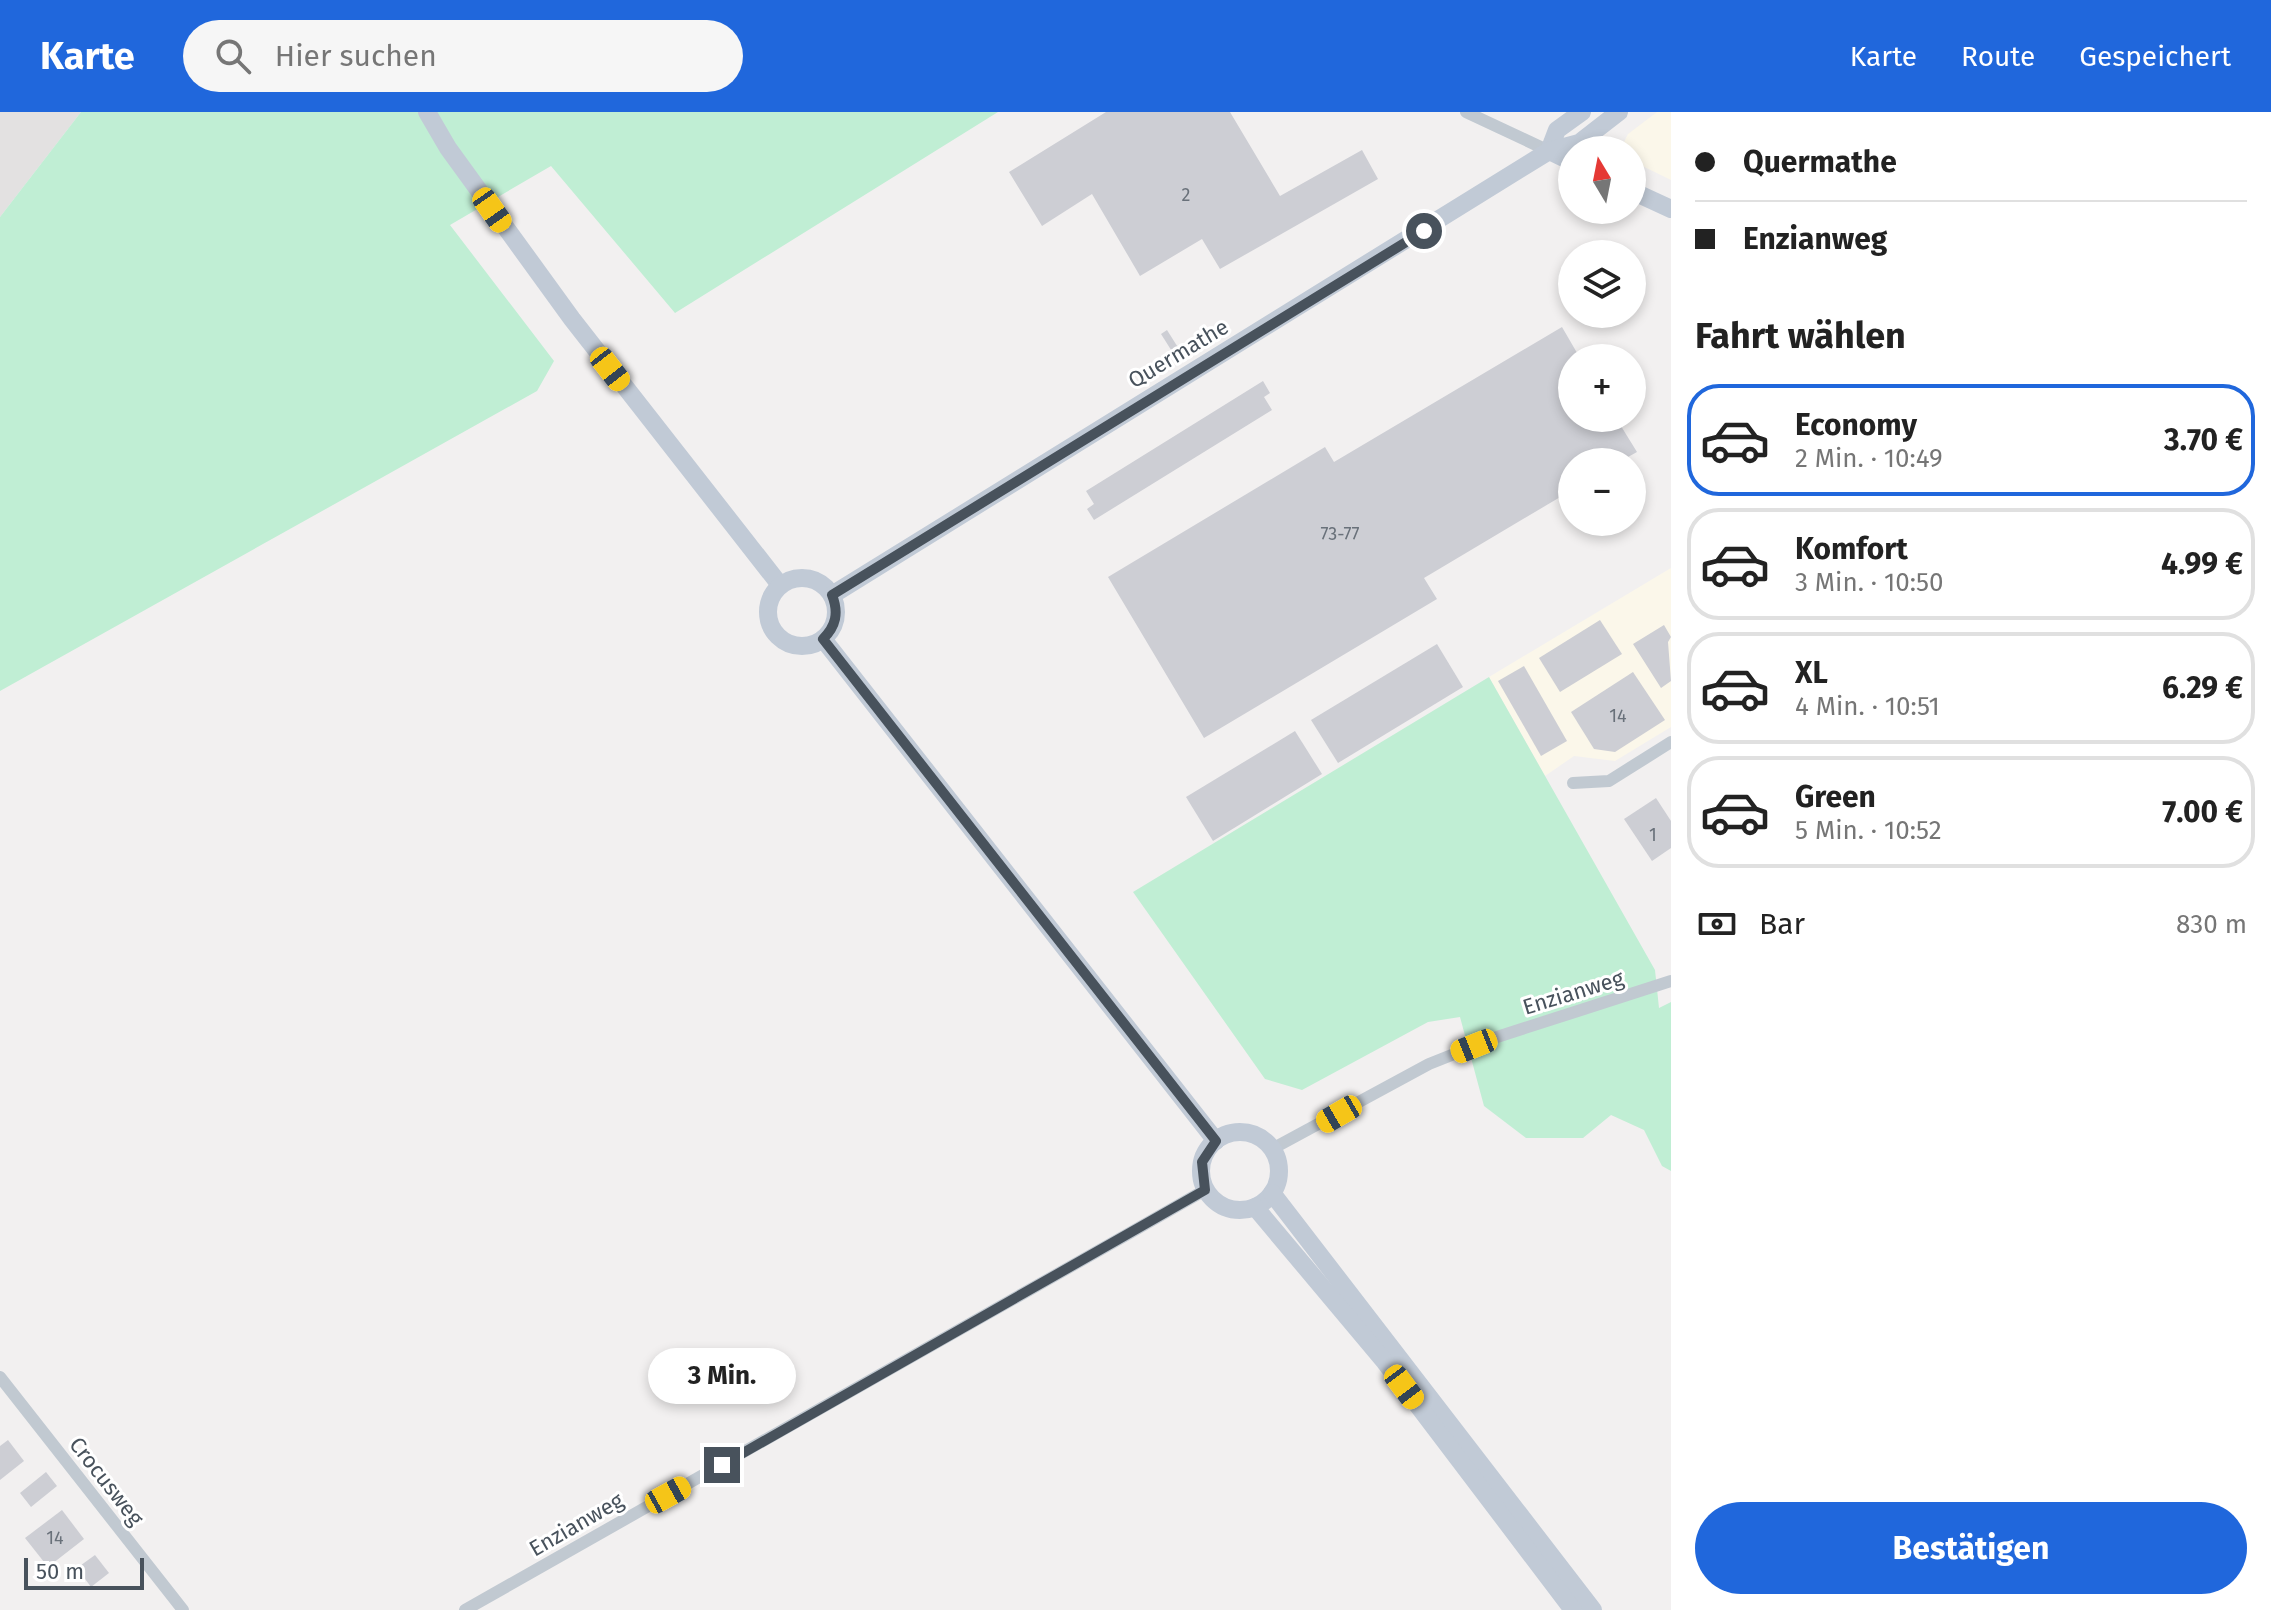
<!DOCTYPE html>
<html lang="de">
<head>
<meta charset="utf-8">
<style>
	body { margin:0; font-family:"Fira Sans",sans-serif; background:#f6f6f6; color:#222; height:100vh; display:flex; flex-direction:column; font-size:30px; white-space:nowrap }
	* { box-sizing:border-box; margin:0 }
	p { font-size:26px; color:#767676 }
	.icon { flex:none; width:44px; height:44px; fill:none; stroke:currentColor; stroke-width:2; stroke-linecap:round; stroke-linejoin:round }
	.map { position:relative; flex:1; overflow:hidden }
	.drawer { display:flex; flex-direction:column; background:#fff; width:600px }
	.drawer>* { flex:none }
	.hud { display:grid; align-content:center; height:176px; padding:0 24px; background:#fff }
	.needle { width:52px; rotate:350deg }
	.buttons { position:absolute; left:1558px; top:24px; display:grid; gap:16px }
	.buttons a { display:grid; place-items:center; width:88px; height:88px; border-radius:50%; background:#fff; box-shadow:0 4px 12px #0003; font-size:40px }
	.scale { position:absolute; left:24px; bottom:20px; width:120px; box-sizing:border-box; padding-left:8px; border:4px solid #48525c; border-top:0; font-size:22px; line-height:28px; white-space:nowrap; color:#48525c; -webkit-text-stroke:6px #fff; paint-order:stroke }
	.end { position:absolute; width:36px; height:36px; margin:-18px; border:10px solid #48525c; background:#fff; box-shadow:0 0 0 4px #fff }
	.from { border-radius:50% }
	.bubble { position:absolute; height:56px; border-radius:28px; background:#fff; box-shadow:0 4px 12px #0003; font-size:26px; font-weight:700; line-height:56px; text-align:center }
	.car { position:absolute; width:24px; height:48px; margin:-24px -12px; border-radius:10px; box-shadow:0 0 6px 2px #0007; background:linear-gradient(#f5c518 24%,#345 0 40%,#f5c518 0 76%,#345 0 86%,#f5c518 0) }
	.hud b { display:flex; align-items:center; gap:28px; height:76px; font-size:30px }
	.hud b+b { border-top:2px solid #e0e0e0 }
	.hud i { width:20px; height:20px; background:#222 }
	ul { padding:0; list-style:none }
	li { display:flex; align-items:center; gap:24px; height:112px; margin:0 16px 12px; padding:0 8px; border:4px solid #e0e0e0; border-radius:32px }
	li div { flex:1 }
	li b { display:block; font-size:30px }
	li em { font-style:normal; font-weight:700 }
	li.on { border-color:#2067dc }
	li>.icon { width:72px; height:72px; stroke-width:1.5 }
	h2 { padding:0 24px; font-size:36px; line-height:96px }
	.pay { display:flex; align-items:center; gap:20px; height:88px; padding:0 24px; font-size:30px }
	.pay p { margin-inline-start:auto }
	.action { display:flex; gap:16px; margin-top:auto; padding:16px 24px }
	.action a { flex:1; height:92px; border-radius:48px; background:#2067dc; color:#fff; font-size:32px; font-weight:700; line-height:92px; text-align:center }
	header { display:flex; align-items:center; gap:48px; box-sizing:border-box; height:112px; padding:0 40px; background:#2067dc; color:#fff }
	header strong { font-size:38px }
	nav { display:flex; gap:44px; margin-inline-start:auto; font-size:28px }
	.search { width:560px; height:72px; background:#f6f6f6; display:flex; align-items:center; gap:20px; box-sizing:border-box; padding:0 28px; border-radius:44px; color:#767676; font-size:30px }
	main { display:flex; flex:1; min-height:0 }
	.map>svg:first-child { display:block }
	.commercial { fill:#fbf7ea }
	.education { fill:#e3e1e1 }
	.green { fill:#c0eed4 }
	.building { fill:#cdced4 }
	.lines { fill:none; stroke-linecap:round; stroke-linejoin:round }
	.street { stroke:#c1c9d1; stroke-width:12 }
	.secondary { stroke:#c1cad6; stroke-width:18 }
	.route { stroke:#48525c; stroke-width:10 }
	.labels { text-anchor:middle; stroke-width:6; stroke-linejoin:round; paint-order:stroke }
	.number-label { font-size:18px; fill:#69717a }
	.street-label { font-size:22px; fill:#48525c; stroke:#fff }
</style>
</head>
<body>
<header>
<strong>Karte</strong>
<div class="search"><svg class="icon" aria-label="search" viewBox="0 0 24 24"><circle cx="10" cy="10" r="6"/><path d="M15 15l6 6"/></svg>Hier suchen</div>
<nav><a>Karte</a><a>Route</a><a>Gespeichert</a></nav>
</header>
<main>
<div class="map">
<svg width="1671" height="1498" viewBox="0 0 1671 1498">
	<rect width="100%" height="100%" fill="#f2f0f0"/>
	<g class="commercial">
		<path d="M1657,0H1671V68L1632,49V38H1620L1628,22Z"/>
		<path d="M1671,456V615L1615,649L1574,644L1545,664L1489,565Z"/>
	</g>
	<path class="education" d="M0,0H81L0,105Z"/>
	<g class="green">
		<path d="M81,0H998L675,201L551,54L450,113L554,249L537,279L0,579V105Z"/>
		<path d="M1489,565L1655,858L1659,896L1671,890V1059L1662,1054L1644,1018L1611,1003L1583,1026H1526L1484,994L1460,905L1428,910L1302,978L1265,967L1133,780Z"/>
	</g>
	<g class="building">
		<path d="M1106,0H1230L1280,84L1362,38L1378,67L1220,157L1202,127L1140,164L1092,82L1042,114L1009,60Z"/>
		<path d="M1562,215L1580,246H1572V306H1616L1637,340L1619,350H1572V378L1424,466L1437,487L1204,626L1108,465L1325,335L1334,350Z"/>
		<path d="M1167,218L1179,237L1173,241L1161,222Z"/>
		<path d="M1263,269L1270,281L1264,285L1272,298L1094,408L1087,397L1094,392L1086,379Z"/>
		<path d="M1600,508L1622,542L1560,580L1539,546Z"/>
		<path d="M1664,513L1671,525L1668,530L1671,569L1661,576L1633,532Z"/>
		<path d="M1437,532L1463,575L1338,651L1311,608Z"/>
		<path d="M1524,554L1567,629L1541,644L1498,569Z"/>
		<path d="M1633,560L1665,608L1615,640L1594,637L1571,600Z"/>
		<path d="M1295,619L1322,662L1213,729L1186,685Z"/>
		<path d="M1656,686L1671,709V736L1652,749L1624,707Z"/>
		<path d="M8,1328L24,1349L0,1368V1334Z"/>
		<path d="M46,1360L57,1374L31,1395L20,1381Z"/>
		<path d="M62,1398L84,1427L48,1455L25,1426Z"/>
		<path d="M95,1443L109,1461L91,1475L77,1456Z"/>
	</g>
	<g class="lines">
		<g class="street">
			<path d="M1466,0L1549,39"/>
			<path d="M1573,671L1609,669L1671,630"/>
			<path d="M1272,1037L1429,952L1497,925L1671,869"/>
			<path d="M0,1265L183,1498"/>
			<path d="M465,1498L1128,1122L1205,1078L1204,1075"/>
		</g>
		<g class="secondary">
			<path d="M427,0L448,36L572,207L780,473"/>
			<path d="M1549,39L1557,18L1582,0"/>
			<path d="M1549,39L1572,50"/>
			<path d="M1632,79L1671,97"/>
			<circle cx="802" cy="500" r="34"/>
			<path d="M832,483L1549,39L1579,31L1619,0"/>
			<path d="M823,527L1216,1029"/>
			<circle cx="1240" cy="1059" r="39"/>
			<path d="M1272,1081L1593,1498"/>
			<path d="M1255,1095L1385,1250L1573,1498"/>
		</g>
	</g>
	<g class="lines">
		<path class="route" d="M722,1353L1205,1078L1202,1050L1216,1029L823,527C836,514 839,501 832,483L1424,119"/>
	</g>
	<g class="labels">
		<g class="number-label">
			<text x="1186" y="89">2</text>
			<text x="1340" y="428">73-77</text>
			<text x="1618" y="610">14</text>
			<text x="1653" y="729">1</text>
			<text x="55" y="1432">14</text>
		</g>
		<g class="street-label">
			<text transform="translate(1178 241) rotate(-31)" y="8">Quermathe</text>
			<text transform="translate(1573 880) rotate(-17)" y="8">Enzianweg</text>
			<text transform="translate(107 1369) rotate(52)" y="8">Crocusweg</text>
			<text transform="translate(576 1412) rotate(-30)" y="8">Enzianweg</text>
		</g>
	</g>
</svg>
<div class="buttons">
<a><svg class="needle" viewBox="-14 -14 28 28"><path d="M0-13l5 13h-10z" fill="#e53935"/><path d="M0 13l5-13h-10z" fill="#767676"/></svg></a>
<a><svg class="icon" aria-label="layers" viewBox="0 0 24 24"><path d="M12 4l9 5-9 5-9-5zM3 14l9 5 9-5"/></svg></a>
<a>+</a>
<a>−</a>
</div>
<div class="scale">50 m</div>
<i class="end from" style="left:1424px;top:119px"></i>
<i class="end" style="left:722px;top:1353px"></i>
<div class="bubble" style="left:648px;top:1236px;width:148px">3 Min.</div>
<i class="car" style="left:492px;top:98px;rotate:145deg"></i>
<i class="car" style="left:610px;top:257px;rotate:142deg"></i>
<i class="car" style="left:1474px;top:934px;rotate:248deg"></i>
<i class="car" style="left:1339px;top:1002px;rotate:240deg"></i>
<i class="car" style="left:1404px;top:1275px;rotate:143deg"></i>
<i class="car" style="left:668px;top:1383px;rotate:61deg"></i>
</div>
<section class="drawer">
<div class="hud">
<b><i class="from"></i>Quermathe</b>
<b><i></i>Enzianweg</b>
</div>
<h2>Fahrt wählen</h2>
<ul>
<li class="on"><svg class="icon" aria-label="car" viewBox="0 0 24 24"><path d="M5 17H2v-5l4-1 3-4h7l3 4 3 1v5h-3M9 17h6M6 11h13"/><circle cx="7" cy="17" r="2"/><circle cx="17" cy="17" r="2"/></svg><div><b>Economy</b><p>2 Min. · 10:49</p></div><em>3.70 €</em></li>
<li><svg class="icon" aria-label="car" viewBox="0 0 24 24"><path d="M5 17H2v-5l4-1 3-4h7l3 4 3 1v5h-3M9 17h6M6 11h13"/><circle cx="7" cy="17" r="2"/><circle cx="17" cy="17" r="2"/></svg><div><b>Komfort</b><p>3 Min. · 10:50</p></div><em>4.99 €</em></li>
<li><svg class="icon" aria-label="car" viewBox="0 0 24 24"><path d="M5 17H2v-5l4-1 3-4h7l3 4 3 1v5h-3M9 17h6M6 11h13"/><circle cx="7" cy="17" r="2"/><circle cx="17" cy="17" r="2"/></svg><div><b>XL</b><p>4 Min. · 10:51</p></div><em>6.29 €</em></li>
<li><svg class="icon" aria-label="car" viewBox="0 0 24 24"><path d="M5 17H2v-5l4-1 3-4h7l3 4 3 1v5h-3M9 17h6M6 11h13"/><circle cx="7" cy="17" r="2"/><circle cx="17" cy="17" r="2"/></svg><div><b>Green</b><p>5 Min. · 10:52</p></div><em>7.00 €</em></li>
</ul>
<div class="pay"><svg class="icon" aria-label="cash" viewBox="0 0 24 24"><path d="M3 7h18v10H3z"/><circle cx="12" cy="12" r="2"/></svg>Bar<p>830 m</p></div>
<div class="action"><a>Bestätigen</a></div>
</section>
</main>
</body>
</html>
